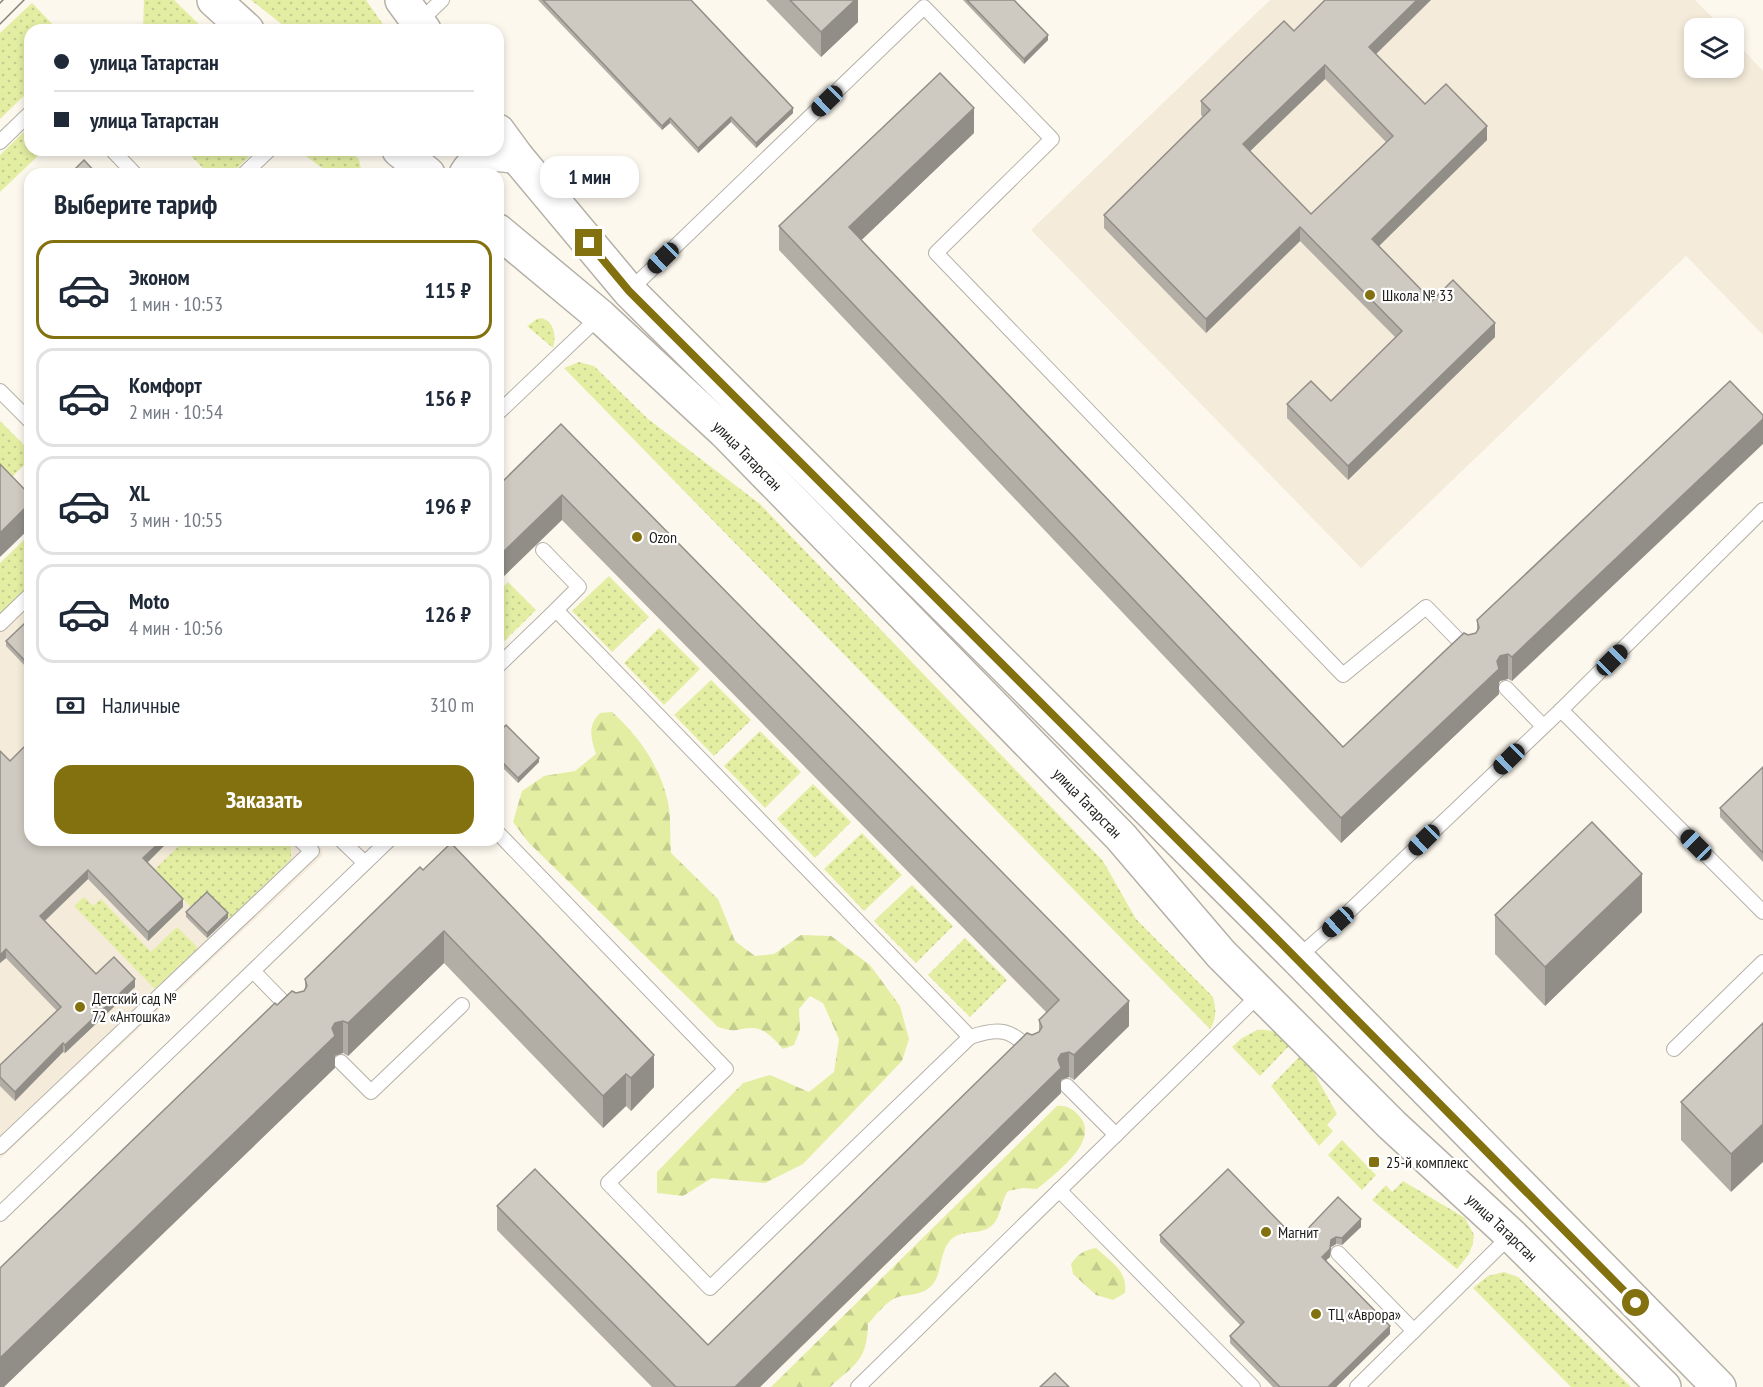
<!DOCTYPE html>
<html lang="ru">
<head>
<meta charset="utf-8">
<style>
	body { margin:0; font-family:"PT Sans Narrow",sans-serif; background:#f6f6f7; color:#1f2937; height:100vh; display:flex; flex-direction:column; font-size:22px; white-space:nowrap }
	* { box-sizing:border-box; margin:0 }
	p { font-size:20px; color:#747a83 }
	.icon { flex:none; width:33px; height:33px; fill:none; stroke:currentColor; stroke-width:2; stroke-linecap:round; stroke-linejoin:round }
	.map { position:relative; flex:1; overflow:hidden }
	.side { position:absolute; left:24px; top:168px; width:480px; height:678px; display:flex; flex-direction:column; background:#fff; border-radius:18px; box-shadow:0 3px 9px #0003 }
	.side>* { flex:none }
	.hud { position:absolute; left:24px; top:24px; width:480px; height:132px; border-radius:18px; box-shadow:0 3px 9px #0003; display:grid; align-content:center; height:132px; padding:0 30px; background:#fff }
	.tools { position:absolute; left:1684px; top:18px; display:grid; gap:12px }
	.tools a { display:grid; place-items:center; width:60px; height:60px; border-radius:12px; background:#fff; box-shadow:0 3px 9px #0003; font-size:30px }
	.end { position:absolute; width:27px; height:27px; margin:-14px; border:8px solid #83700f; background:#fff; box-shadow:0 0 0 3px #fff }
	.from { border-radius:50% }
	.bubble { position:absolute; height:42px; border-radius:18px; background:#fff; box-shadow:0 3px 9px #0003; font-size:20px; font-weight:600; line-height:42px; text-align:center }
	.car { position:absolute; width:18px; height:36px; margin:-18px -9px; border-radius:8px; box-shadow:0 0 4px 2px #0007; background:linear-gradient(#222 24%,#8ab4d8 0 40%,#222 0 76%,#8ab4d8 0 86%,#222 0) }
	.hud b { display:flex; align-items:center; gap:21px; height:57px; font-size:22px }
	.hud b+b { border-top:2px solid #e0e1e3 }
	.hud i { width:15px; height:15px; background:#1f2937 }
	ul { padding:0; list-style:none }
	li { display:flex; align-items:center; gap:18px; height:99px; margin:0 12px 9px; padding:0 18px; border:3px solid #e0e1e3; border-radius:18px }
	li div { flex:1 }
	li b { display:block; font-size:22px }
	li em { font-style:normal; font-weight:600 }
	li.current { border-color:#83700f }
	li>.icon { width:54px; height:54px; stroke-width:1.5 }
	h2 { padding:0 30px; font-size:27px; line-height:72px }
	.pay { display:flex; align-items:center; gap:15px; height:66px; padding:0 30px; font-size:22px }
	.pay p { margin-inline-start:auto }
	.action { display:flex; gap:12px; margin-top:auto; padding:12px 30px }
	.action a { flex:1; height:69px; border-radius:18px; background:#83700f; color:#fff; font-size:24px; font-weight:600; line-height:69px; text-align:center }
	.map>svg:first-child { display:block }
	.built { fill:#f4ebda }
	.grass { fill:url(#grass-dots) }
	.forest { fill:url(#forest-firs) }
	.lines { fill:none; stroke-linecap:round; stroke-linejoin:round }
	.lane-casing { stroke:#b5b0a7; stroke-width:16 }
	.secondary-casing { stroke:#b5b0a7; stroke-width:36 }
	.lane { stroke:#fff; stroke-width:14 }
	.secondary { stroke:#fff; stroke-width:33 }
	.tram { stroke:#837f79; stroke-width:1.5 }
	.wall { fill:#b2aea6; fill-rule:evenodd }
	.shaded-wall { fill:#918d87 }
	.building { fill:#cfcac1; stroke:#918d87; stroke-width:1.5; fill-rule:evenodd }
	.route { stroke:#83700f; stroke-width:8 }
	.poi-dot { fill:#83700f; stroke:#fff; stroke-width:2 }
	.labels { text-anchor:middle; stroke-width:4.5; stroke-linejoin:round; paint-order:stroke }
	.poi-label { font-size:16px; fill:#1e1c19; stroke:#fff; text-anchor:start }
	.street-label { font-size:16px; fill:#1e1c19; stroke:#fff }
</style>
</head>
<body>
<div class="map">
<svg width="1763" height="1387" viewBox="0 0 1763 1387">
	<defs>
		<pattern id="grass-dots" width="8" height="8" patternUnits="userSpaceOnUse" patternTransform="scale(1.5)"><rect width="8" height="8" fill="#e3eea3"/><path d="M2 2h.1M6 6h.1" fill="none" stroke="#c2cc8c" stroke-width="1.8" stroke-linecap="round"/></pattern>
		<pattern id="forest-firs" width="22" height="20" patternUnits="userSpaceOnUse" patternTransform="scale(1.5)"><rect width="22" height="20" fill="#e3eea3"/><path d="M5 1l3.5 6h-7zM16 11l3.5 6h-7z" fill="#c2cc8c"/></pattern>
	</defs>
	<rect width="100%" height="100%" fill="#fdf8ee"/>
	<g class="built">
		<path d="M1270,0H1695L1723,28H1695V68H1734V40L1763,71V335L1686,256L1361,568L1031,230Z"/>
		<path d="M30,583V840H313L322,849V856L0,1159V611Z"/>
	</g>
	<g class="grass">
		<path d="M144,0H174L205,30H143Z"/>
		<path d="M251,0H366L387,30H289Z"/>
		<path d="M32,3L58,30H30V90L0,119V33Z"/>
		<path d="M30,126V150H44L0,192V155Z"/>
		<path d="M185,150H256L231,174H209Z"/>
		<path d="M298,150H349L359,159L362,174H330Z"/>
		<path d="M542,318C555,323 556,336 553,348L527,326L537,319Z"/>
		<path d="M579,362L594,366L648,419L760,504L1103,861L1136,919L1213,997C1216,1008 1217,1018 1210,1029L564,368Z"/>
		<path d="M0,421L30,451V459L3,486L0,483Z"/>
		<path d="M30,534V586L0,615V563Z"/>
		<path d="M609,576L649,617L612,652L572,611Z"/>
		<path d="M508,582L536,610L498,647V592Z"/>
		<path d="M659,628L700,669L664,705L624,663Z"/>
		<path d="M711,680L751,720L714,756L674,715Z"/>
		<path d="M760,731L801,772L765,808L724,766Z"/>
		<path d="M813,784L851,822L815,858L777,819Z"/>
		<path d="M862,833L902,875L864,911L824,869Z"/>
		<path d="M185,840H208L211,842L214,840H291V859L230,918L208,895L193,909L155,869Z"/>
		<path d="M912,885L953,926L916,963L874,921Z"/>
		<path d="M84,897L93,906L101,899L151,952L177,927L198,948L155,989L74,906Z"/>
		<path d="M965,938L1007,980L970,1017L928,975Z"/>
		<path d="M1257,1030C1272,1029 1281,1034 1292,1043L1260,1076L1232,1047L1242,1038Z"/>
		<path d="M1303,1053L1337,1114L1327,1125L1333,1131L1319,1146L1271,1086Z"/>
		<path d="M1342,1140L1376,1175L1362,1190L1328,1155Z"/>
		<path d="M1403,1181L1465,1218L1474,1235L1473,1243L1469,1254L1457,1269L1372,1200L1386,1185L1392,1192Z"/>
		<path d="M1504,1272L1518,1277L1631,1387H1571L1473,1288L1488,1276Z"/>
	</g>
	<g class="forest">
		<path d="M612,712C638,735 660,766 668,802C671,818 670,836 671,853L718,899L735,941L755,956L774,954L801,935L831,936L870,965L900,1006L909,1039L902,1061L803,1164L765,1183L712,1178L683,1196L657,1193V1172L743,1083L770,1075L809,1092L834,1072L839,1039L823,1003L810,996L799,1009L800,1030L794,1045L783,1049C775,1040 764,1027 751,1028C735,1029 736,1033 718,1027L528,842L513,822L522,791L544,776L575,771L596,754C591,738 587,726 600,713Z"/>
		<path d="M1057,1106C1068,1105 1074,1110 1081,1118C1099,1143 1053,1175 1037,1189L1023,1188L1008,1191C1000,1203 1001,1220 990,1227C977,1236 960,1228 949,1242C938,1256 943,1277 929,1288C919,1296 908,1294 898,1297C886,1301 876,1315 868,1324C867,1361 855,1364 830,1387H771Z"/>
		<path d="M1096,1248C1111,1262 1128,1271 1125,1293L1113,1300L1096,1295L1073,1274L1071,1264C1078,1254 1084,1250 1096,1248Z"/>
	</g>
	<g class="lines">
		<g class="lane-casing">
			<g id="lane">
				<path d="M418,23L442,0"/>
				<path d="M0,142L30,113"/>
				<path d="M112,150L135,174"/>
				<path d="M244,174L269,150"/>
				<path d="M629,291L924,7L1052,139L936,253L1343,675L1426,607L1469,651"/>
				<path d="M0,391L30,421"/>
				<path d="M498,413L600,316"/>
				<path d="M543,550L579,587L556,610"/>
				<path d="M0,624L30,595"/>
				<path d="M498,666L556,610L970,1037L710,1288L608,1183L726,1069L498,833"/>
				<path d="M1506,688L1543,726"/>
				<path d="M1561,710L1763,912"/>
				<path d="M341,840L365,863"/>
				<path d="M1297,958L1338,922L1561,710L1763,510"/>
				<path d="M253,971L293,1012"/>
				<path d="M970,1037C1000,1027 1010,1029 1032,1051"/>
				<path d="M1674,1049L1763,962"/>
				<path d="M341,1062L371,1092L462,1005"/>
				<path d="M1067,1086L1116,1135"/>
				<path d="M0,1147L312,851L300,840"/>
				<path d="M1059,1190L1253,1387"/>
				<path d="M0,1214L389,840"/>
				<path d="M1338,1253L1414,1331"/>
				<path d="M858,1387L1261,993"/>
				<path d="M1357,1387L1511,1235"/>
			</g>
		</g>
		<g class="secondary-casing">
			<g id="secondary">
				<path d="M214,0L247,30"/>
				<path d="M402,0L424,30"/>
				<path d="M498,131L517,157L629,291L1297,958L1719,1387"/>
				<path d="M399,150L428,174"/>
				<path d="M466,174C481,151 493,153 517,157"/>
				<path id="s1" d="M498,231L600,316L725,432L1121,837L1221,954L1392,1125L1511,1235L1664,1387"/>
			</g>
		</g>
		<use href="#lane" class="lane"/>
		<use href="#secondary" class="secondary"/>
		<g class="tram">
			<path d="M0,3L3,0"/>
			<path d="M0,24L24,0"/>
		</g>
	</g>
	<g class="wall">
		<path d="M538,0H691L793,113L756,148L731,122L698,153L670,123L662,130Z"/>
		<path d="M766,0H858V22L821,57Z"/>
		<path d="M963,0H1014L1048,40L1024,64Z"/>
		<path d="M1294,31L1376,54L1425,104L1487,140L1378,246L1432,301L1495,337L1348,480L1287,418V404L1331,401L1396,338L1300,241L1206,333L1104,228V215L1203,117L1201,115V101ZM1325,79L1386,142L1311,214L1250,151Z"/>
		<path d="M974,133L861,240L1343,747L1468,635L1476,633L1477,631V620L1730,381L1512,681L1508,679L1500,681L1499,683V694L1341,843L779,250V226Z"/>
		<path d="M561,424L1129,1026L1074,1080L1069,1077L1061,1079V1093L760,1387H652L497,1230V1206L708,1345L1032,1035L1039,1032V1020L1047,1013L562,520Z"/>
		<path d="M30,628V665L27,668L6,646V641Z"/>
		<path d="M498,733L539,762L518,783L498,763Z"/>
		<path d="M1763,767V862L1720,817V808Z"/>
		<path d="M30,840L89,843L147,862L183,907L148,941L88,879L45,921L96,974L135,987L65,1053L63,1052L15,1101L0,1086V1065L57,1011L6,958L0,963Z"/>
		<path d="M420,867L654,1087L631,1111L626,1106L603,1128L444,963L348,1056L343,1053L335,1055V1068L277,1005L296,993L304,991L305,990V979Z"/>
		<path d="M186,912L228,918L207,938L186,917Z"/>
		<path d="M1642,912L1545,1006L1495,954V915Z"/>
		<path d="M1763,1023L1731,1192L1681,1140V1102Z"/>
		<path d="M1361,1227L1342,1245L1336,1244L1331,1247L1330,1257L1326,1260L1390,1334L1336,1387H1273L1230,1343V1336L1241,1326L1160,1242V1235L1297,1240Z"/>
	</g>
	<g class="shaded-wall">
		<path d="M855,0H858V22L821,57V32Z"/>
		<path d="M1417,0H1431L1369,61V47Z"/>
		<path d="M1048,35V40L1024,64V59Z"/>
		<path d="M1325,65V79L1243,158V144Z"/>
		<path d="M793,108V113L756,148V143Z"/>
		<path d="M974,108V133L849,252V227Z"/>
		<path d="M731,117V122L698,153V148Z"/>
		<path d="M670,118V123L662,130V126Z"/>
		<path d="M1487,126V140L1372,253V239Z"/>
		<path d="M1300,227V241L1206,333V319Z"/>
		<path d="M1495,323V337L1348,480V466Z"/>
		<path d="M1763,419V444L1512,681V657Z"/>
		<path d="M562,495V520L498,582V557Z"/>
		<path d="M30,503V528L0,557V533Z"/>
		<path d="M1508,654V679L1500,681L1499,683V694L1341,843V818L1497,661L1500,656Z"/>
		<path d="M30,660V665L27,668V663Z"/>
		<path d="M539,758V762L518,783V778Z"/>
		<path d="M162,840H170L143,867V858Z"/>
		<path d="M88,870V879L40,925V916Z"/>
		<path d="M1642,874V912L1545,1006V967Z"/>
		<path d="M183,899V907L148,941V932Z"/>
		<path d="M228,913V918L207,938V933Z"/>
		<path d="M444,931V963L348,1056V1023Z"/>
		<path d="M6,949V958L0,963V955Z"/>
		<path d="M135,979V987L65,1053V1045Z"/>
		<path d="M1129,1001V1026L1074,1080V1055Z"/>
		<path d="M343,1021V1053L335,1056V1068L4,1387H0V1358L332,1028L335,1023Z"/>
		<path d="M63,1043V1052L15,1101V1092Z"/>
		<path d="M1069,1052V1077L1061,1080V1093L760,1387H735L1058,1059L1061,1054Z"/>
		<path d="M654,1055V1087L631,1111V1078Z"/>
		<path d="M626,1074V1106L603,1128V1096Z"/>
		<path d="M1763,1124V1162L1731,1192V1154Z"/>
		<path d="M1361,1219V1227L1342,1245V1238Z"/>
		<path d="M1336,1237V1244L1331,1247L1330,1257L1322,1264V1257L1331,1240Z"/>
		<path d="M1390,1326V1334L1336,1387H1328Z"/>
	</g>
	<g class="building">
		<path d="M543,0H691L793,108L756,143L731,117L698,148L670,118L662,126Z"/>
		<path d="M790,0H855L821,32Z"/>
		<path d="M967,0H1014L1048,35L1024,59Z"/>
		<path d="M1325,0H1417L1369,47L1425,104L1446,84L1487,126L1372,239L1432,301L1453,280L1495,323L1348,466L1287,404L1311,381L1331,401L1402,331L1300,227L1206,319L1104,215L1210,110L1201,101L1284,21L1294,31ZM1325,65L1393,136L1311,214L1243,144Z"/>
		<path d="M940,73L974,108L849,227L1343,747L1464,633L1468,635L1476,633L1479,628L1477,620L1730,381L1763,415V419L1512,657L1508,654L1500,656L1497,661L1499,669L1341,818L779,226Z"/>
		<path d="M84,160L97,174H70Z"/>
		<path d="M561,424L1129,1001L1074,1055L1069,1052L1061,1054L1058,1059L1061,1068L735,1387H676L497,1206L535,1169L708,1345L1027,1033L1032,1035L1039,1032L1042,1027L1039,1020L1059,1000L562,495L498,557V486Z"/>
		<path d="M0,464L30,495V503L0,533Z"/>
		<path d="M25,623L30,628V660L27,663L6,641Z"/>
		<path d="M506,725L539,758L518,778L498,758V733Z"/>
		<path d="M30,741V840H86L89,843L91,840H162L143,858L183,899L148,932L88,870L40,916L96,974L114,957L135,979L65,1045L63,1043L15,1092L0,1077V1065L61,1007L6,949L0,955V751L10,761Z"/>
		<path d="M1763,767V853L1720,808Z"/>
		<path d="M1592,822L1642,874L1545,967L1495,915Z"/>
		<path d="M451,843L654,1055L631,1078L626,1074L603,1096L444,931L348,1023L343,1021L335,1023L332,1028L335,1036L0,1358V1268L275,1003L277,1005L292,991L296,993L304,991L307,986L305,979L420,867L423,870Z"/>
		<path d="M207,892L228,913L207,933L186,912Z"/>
		<path d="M1763,1023V1124L1731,1154L1681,1102Z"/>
		<path d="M1228,1169L1297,1240L1338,1197L1361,1219L1342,1238L1336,1237L1331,1240L1330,1249L1322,1257L1390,1326L1328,1387H1280L1230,1336L1244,1322L1160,1235Z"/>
		<path d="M1055,1373L1069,1387H1040Z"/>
	</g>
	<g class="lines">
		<path class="route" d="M589,243L629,291L1280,942L1636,1303"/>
	</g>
	<g class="poi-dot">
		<circle cx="1370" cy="295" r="6"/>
		<circle cx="637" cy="537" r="6"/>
		<circle cx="80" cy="1007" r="6"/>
		<rect x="1368" y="1156" width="12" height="12" rx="3"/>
		<circle cx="1266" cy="1232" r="6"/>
		<circle cx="1316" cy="1314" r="6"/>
	</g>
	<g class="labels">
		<g class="poi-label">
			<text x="1382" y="301">Школа № 33</text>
			<text x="649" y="543">Ozon</text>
			<text x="92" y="1004">Детский сад №<tspan x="92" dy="18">72 «Антошка»</tspan></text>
			<text x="1386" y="1168">25-й комплекс</text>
			<text x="1278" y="1238">Магнит</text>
			<text x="1328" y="1320">ТЦ «Аврора»</text>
		</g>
		<g class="street-label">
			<text dy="6" stroke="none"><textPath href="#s1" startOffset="336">улица Татарстан</textPath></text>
			<text dy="6" stroke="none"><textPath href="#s1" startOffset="822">улица Татарстан</textPath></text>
			<text dy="6" stroke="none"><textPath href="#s1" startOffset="1416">улица Татарстан</textPath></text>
		</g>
	</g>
</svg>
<div class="tools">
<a><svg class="icon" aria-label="layers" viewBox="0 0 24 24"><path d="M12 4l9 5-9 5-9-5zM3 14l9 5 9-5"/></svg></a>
</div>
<i class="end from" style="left:1636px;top:1303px"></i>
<i class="end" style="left:589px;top:243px"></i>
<div class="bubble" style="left:540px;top:156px;width:99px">1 мин</div>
<i class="car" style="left:827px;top:101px;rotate:226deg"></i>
<i class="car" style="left:663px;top:258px;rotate:226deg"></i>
<i class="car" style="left:1612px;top:660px;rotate:45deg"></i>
<i class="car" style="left:1509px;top:759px;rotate:226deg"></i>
<i class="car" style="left:1424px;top:840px;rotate:226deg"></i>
<i class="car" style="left:1696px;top:845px;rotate:315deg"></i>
<i class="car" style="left:1338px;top:922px;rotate:228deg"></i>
<div class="hud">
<b><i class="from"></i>улица Татарстан</b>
<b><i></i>улица Татарстан</b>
</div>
<section class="side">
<h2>Выберите тариф</h2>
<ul>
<li class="current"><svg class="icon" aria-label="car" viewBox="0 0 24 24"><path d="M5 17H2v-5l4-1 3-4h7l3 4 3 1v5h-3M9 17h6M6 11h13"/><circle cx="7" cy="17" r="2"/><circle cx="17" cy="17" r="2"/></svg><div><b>Эконом</b><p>1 мин · 10:53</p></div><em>115 ₽</em></li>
<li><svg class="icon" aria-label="car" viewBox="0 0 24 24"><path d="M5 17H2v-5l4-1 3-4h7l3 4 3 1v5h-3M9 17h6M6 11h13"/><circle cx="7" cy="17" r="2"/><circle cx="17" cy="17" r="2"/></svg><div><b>Комфорт</b><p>2 мин · 10:54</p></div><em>156 ₽</em></li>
<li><svg class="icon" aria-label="car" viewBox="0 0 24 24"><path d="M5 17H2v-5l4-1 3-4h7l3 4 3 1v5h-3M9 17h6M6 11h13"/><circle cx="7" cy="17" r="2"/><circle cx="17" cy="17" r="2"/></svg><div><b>XL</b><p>3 мин · 10:55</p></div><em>196 ₽</em></li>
<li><svg class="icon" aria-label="car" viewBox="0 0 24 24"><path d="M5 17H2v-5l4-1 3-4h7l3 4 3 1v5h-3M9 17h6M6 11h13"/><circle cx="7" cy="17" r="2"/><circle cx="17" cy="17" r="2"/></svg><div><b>Moto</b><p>4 мин · 10:56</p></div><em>126 ₽</em></li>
</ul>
<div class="pay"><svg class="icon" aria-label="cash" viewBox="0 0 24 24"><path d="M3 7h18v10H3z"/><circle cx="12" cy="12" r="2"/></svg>Наличные<p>310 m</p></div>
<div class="action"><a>Заказать</a></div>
</section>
</div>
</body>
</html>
